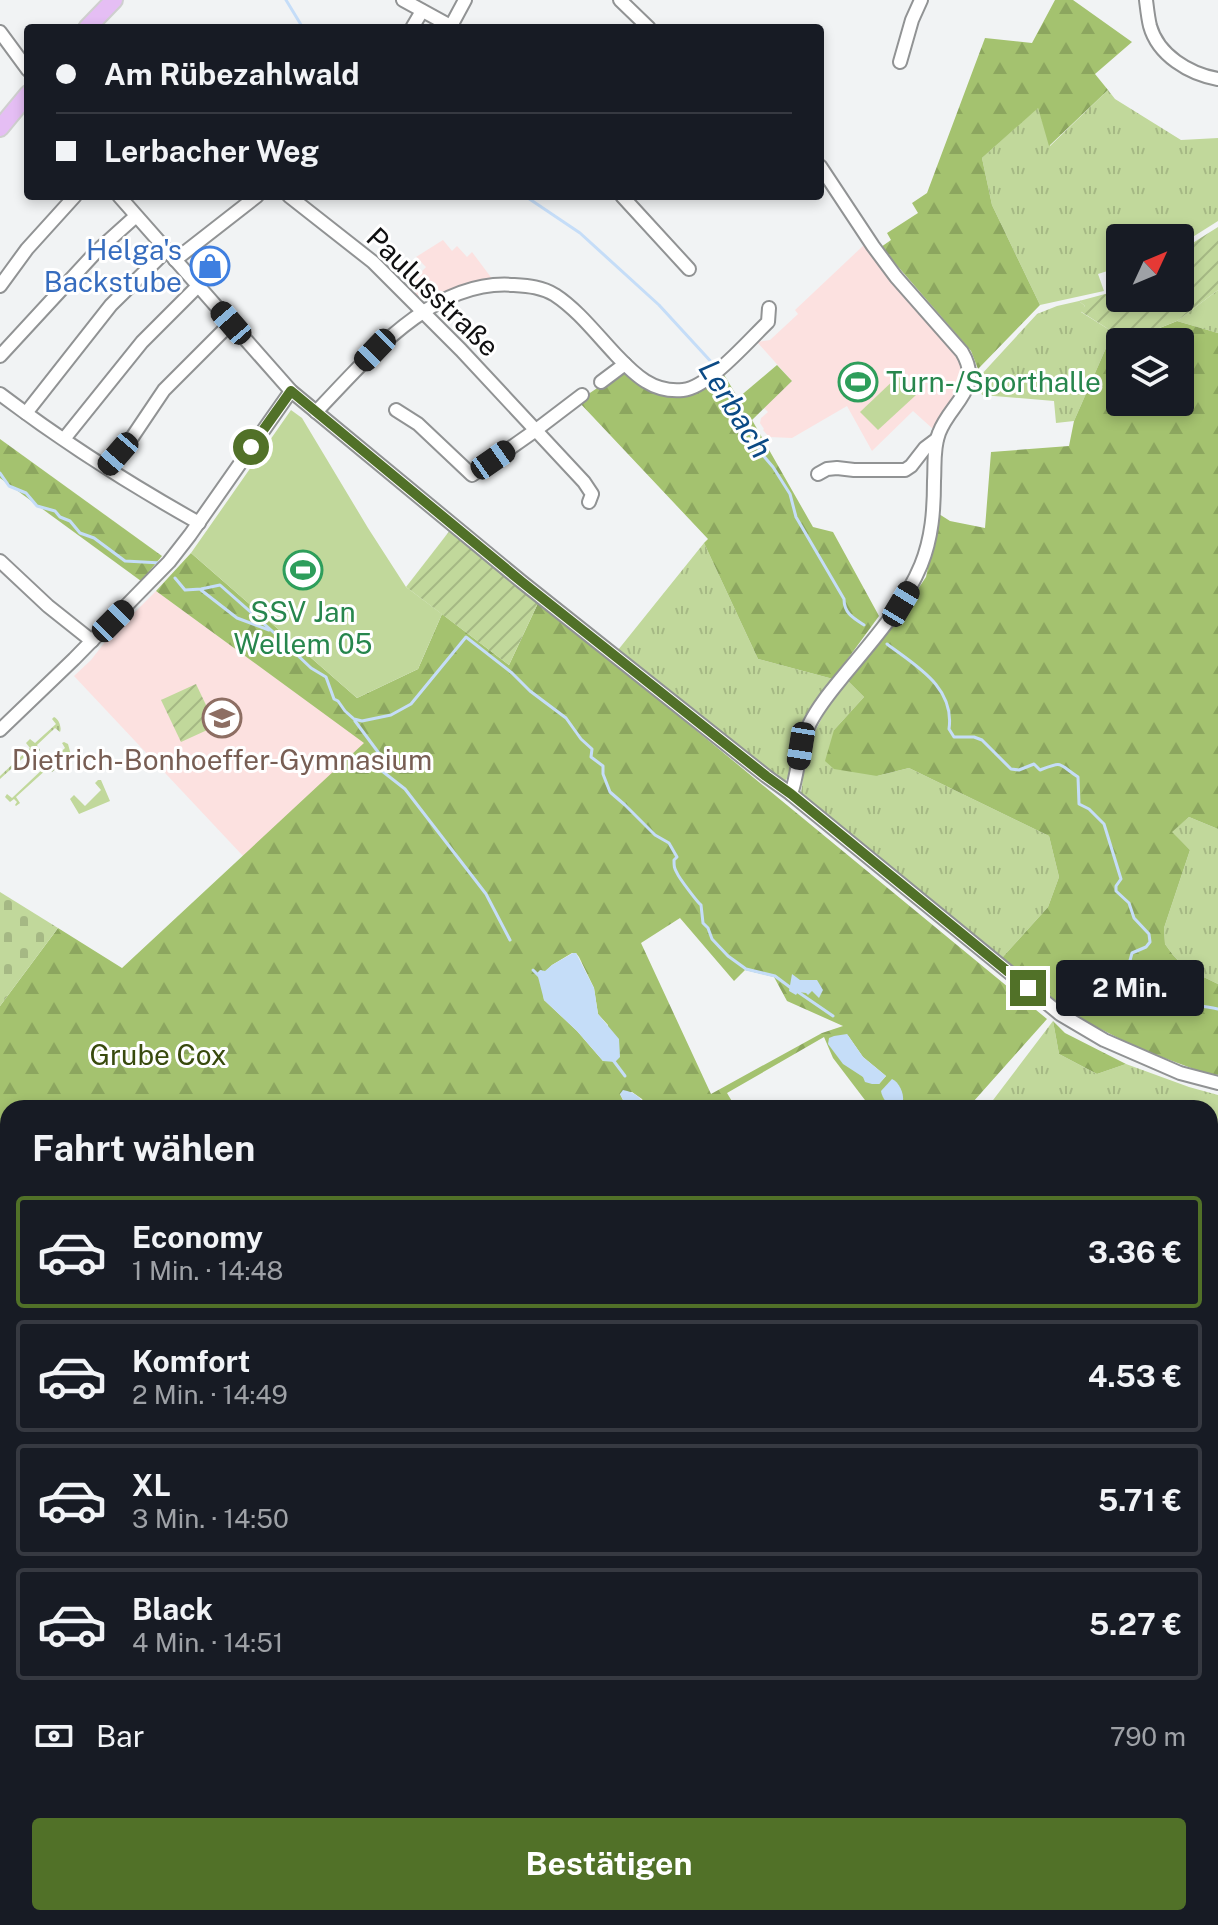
<!DOCTYPE html>
<html lang="de">
<head>
<meta charset="utf-8">
<style>
	body { margin:0; font-family:"Public Sans",sans-serif; background:#20242c; color:#f1f3f6; height:100vh; display:flex; flex-direction:column; font-size:30px; white-space:nowrap }
	* { box-sizing:border-box; margin:0 }
	p { font-size:26px; color:#9ea1a6 }
	.icon { flex:none; width:44px; height:44px; fill:none; stroke:currentColor; stroke-width:2; stroke-linecap:round; stroke-linejoin:round }
	.map { position:relative; flex:1; overflow:hidden }
	.side { position:absolute; left:0px; top:1100px; width:1218px; height:826px; display:flex; flex-direction:column; background:#171b24; border-radius:24px 24px 0 0; box-shadow:0 4px 12px #0003 }
	.side>* { flex:none }
	.banner { position:absolute; left:24px; top:24px; width:800px; height:176px; border-radius:8px; box-shadow:0 4px 12px #0003; display:grid; align-content:center; height:176px; padding:0 32px; background:#171b24 }
	.needle { width:52px; rotate:46deg }
	.buttons { position:absolute; left:1106px; top:224px; display:grid; gap:16px }
	.buttons a { display:grid; place-items:center; width:88px; height:88px; border-radius:8px; background:#171b24; box-shadow:0 4px 12px #0003; font-size:40px }
	.end { position:absolute; width:36px; height:36px; margin:-18px; border:10px solid #517128; background:#fff; box-shadow:0 0 0 4px #fff }
	.from { border-radius:50% }
	.bubble { position:absolute; height:56px; border-radius:8px; background:#171b24; box-shadow:0 4px 12px #0003; font-size:26px; font-weight:700; line-height:56px; text-align:center }
	.car { position:absolute; width:24px; height:48px; margin:-24px -12px; border-radius:10px; box-shadow:0 0 6px 2px #0007; background:linear-gradient(#222 24%,#8ab4d8 0 40%,#222 0 76%,#8ab4d8 0 86%,#222 0) }
	.banner b { display:flex; align-items:center; gap:28px; height:76px; font-size:30px }
	.banner b+b { border-top:2px solid #363941 }
	.banner i { width:20px; height:20px; background:#f1f3f6 }
	ul { padding:0; list-style:none }
	li { display:flex; align-items:center; gap:24px; height:112px; margin:0 16px 12px; padding:0 16px; border:4px solid #363941; border-radius:8px }
	li div { flex:1 }
	li b { display:block; font-size:30px }
	li em { font-style:normal; font-weight:700 }
	li.current { border-color:#517128 }
	li>.icon { width:72px; height:72px; stroke-width:1.5 }
	h2 { padding:0 32px; font-size:36px; line-height:96px }
	.pay { display:flex; align-items:center; gap:20px; height:88px; padding:0 32px; font-size:30px }
	.pay p { margin-inline-start:auto }
	.action { display:flex; gap:16px; margin-top:auto; padding:16px 32px }
	.action a { flex:1; height:92px; border-radius:8px; background:#517128; color:#fff; font-size:32px; font-weight:700; line-height:92px; text-align:center }
	.map>svg:first-child { display:block }
	.education { fill:#fce1e0 }
	.grass { fill:url(#grass-tufts) }
	.forest { fill:url(#forest-firs); fill-rule:evenodd }
	.cemetery { fill:url(#cemetery-stones) }
	.garden { fill:url(#garden-furrows) }
	.pitch { fill:#c1d89b }
	.water { fill:#c5ddf8 }
	.lines { fill:none; stroke-linecap:round; stroke-linejoin:round }
	.stream { stroke:#c5ddf8; stroke-width:3 }
	.minor-casing { stroke:#919394; stroke-width:16 }
	.major-casing { stroke:#cfcfcf; stroke-width:20 }
	.minor { stroke:#fff; stroke-width:12 }
	.major { stroke:#e5bef4; stroke-width:16 }
	.route { stroke:#517128; stroke-width:10 }
	.labels { text-anchor:middle; stroke-width:6; stroke-linejoin:round; paint-order:stroke }
	.shop-label { font-size:28px; fill:#366cbe; stroke:#fff; text-anchor:end }
	.street-label { font-size:28px; fill:#101011; stroke:#fff }
	.leisure-label { font-size:28px; fill:#27864d; stroke:#fff; text-anchor:start }
	.education-label { font-size:28px; fill:#785e54; stroke:#fff }
	.park-label { font-size:28px; fill:#384a0d; stroke:#fff }
	.water-label { font-size:30px; font-style:italic; fill:#0b4a85; stroke:#fff }
</style>
</head>
<body>
<div class="map">
<svg width="1218" height="1925" viewBox="0 0 1218 1925">
	<defs>
		<pattern id="grass-tufts" width="24" height="20" patternUnits="userSpaceOnUse" patternTransform="scale(2)"><rect width="24" height="20" fill="#c1d89b"/><path d="M3 7l-1-3M5 7V3M7 7l1-3M15 17l-1-3M17 17v-4M19 17l1-3" fill="none" stroke="#a5b884"/></pattern>
		<pattern id="forest-firs" width="22" height="20" patternUnits="userSpaceOnUse" patternTransform="scale(2)"><rect width="22" height="20" fill="#a4c26f"/><path d="M5 1l3.5 6h-7zM16 11l3.5 6h-7z" fill="#8ca65f"/></pattern>
		<pattern id="cemetery-stones" width="16" height="16" patternUnits="userSpaceOnUse" patternTransform="scale(2)"><rect width="16" height="16" fill="#c1d89b"/><path d="M2 7V4a2 2 0 0 1 4 0v3zM10 15v-3a2 2 0 0 1 4 0v3z" fill="#a5b884"/></pattern>
		<pattern id="garden-furrows" width="10" height="10" patternUnits="userSpaceOnUse" patternTransform="scale(2)"><rect width="10" height="10" fill="#c1d89b"/><path d="M-1 1l2-2M0 10L10 0M9 11l2-2" fill="none" stroke="#a5b884"/></pattern>
	</defs>
	<rect width="100%" height="100%" fill="#f1f3f4"/>
	<g class="education">
		<path d="M443,240L452,251L457,246L467,257L472,252L493,280L448,293L433,299H421L415,297L406,288L426,267L416,257Z"/>
		<path d="M865,244L885,275L958,358L962,373L961,381L955,396L933,429L913,411L872,451L847,406L792,438L769,437L763,430L764,429L760,423L761,418L768,412L764,408L792,381L757,342L770,340L798,314L795,310Z"/>
		<path d="M156,591L365,743L243,856L74,676L91,660L105,642Z"/>
	</g>
	<g class="grass">
		<path d="M1108,90L1115,99L1181,140L1218,138V221L1180,245V238H1120V267L1098,274L1104,291L1040,305L992,205L982,158L1038,107L1050,146Z"/>
		<path d="M1218,290V333L1177,321Z"/>
		<path d="M1079,301L1085,306L1081,312L1113,332L1074,421L1056,423L1054,401L982,395L980,388V376L1037,314L1057,306Z"/>
		<path d="M704,543L758,659L833,679C817,700 801,720 794,746C791,758 793,774 784,782H781L618,650Z"/>
		<path d="M848,681L864,697L834,730L877,776L909,768L1049,836L1059,877L1048,907L1001,959L801,793L807,747L825,712Z"/>
		<path d="M54,717C59,719 62,728 60,732L55,728L37,745L40,750L36,754L32,750L0,779V776L30,748L26,743L30,739L35,743L56,724L52,719Z"/>
		<path d="M64,742L68,744L71,755L70,756L65,752L53,763L57,768L52,772L48,768L16,797L20,803L16,806L15,805L17,802L14,799L10,802L5,797L7,794L12,798L46,766L43,761L46,757L51,761L65,748L62,743Z"/>
		<path d="M98,780H101L110,801L79,814L70,799L74,795L85,806L101,790L95,783Z"/>
		<path d="M1189,817L1218,829V984L1185,968L1173,955L1165,944L1164,928L1190,850L1171,832Z"/>
		<path d="M1053,1021L1059,1054L1097,1074L1126,1064L1189,1087L1218,1095V1272L1210,1270V1108H987Z"/>
	</g>
	<g class="forest">
		<path d="M1055,0H1073L1132,42L1095,74L1108,90L1049,146L1038,108L982,158L992,205L1040,305L978,369L971,351L881,247L891,240L887,233L918,213L912,203L927,193L985,38L1032,43Z"/>
		<path d="M1177,321L1218,333V829L1189,817L1172,832L1190,850L1164,928L1165,944L1173,955L1185,968L1218,984V1078L1140,1049L1063,1010L1001,959L1048,907L1059,877L1049,836L909,768L877,776L834,769L825,761L834,730L864,697L848,681L893,626L926,577L939,514L950,521L985,528L991,452L1069,446L1074,421L1113,332L1132,339ZM1120,342H1180V402H1120Z"/>
		<path d="M777,365L792,381L752,420L813,527L833,532L879,616L833,679L758,659L704,543L708,539L578,401L624,370L650,389L688,396L723,373L738,398Z"/>
		<path d="M0,439L162,556L141,581L0,478Z"/>
		<path d="M191,553L357,698L418,669L442,614L509,665L539,601L1047,1019L973,1102L974,1108H871L833,1058L824,1037L727,1093L736,1108H647L642,1099L632,1092L620,1094L627,1108H8V1124L0,1126V1006L58,928L122,968L364,743L156,591ZM680,918L734,981L745,970L774,977L787,1001L843,1026L822,1033L711,1094L641,943ZM572,953H576L579,957L594,988L598,1014L608,1025L603,1061L577,1031L544,1000L540,970L545,972L552,965ZM847,1034L863,1057L886,1076L879,1084L863,1077Z"/>
		<path d="M1053,1021L1065,1033L1126,1064L1097,1074L1059,1054Z"/>
		<path d="M8,1151V1264L0,1261V1162Z"/>
		<path d="M1210,1270L1218,1272V1925H74L58,1918H1210Z"/>
		<path d="M8,1419V1896L0,1892V1424Z"/>
	</g>
	<path class="cemetery" d="M0,892L58,928L0,1006Z"/>
	<g class="garden">
		<path d="M1218,227V290L1177,321L1132,339L1113,332L1080,311L1085,306L1079,301L1120,290V298H1180V251Z"/>
		<path d="M451,529L539,601L509,665L406,587Z"/>
		<path d="M196,684L216,726L181,742L161,700Z"/>
	</g>
	<g class="pitch">
		<path d="M898,376L916,395L878,430L860,412Z"/>
		<path d="M291,410L302,418L368,528L406,587L442,614L418,669L357,698L191,553Z"/>
	</g>
	<g class="water">
		<path d="M573,953H576L594,988L598,1014L619,1039L620,1057L615,1062L603,1061L577,1031L544,1000L537,973L540,970L545,971L552,965Z"/>
		<path d="M792,974L800,980H817L823,990L819,998L812,991L808,995L806,993L798,992L796,995L789,991Z"/>
		<path d="M847,1034L863,1057L886,1076L879,1084H872L865,1082L863,1077L843,1064L828,1044L829,1038L834,1036Z"/>
		<path d="M892,1079C899,1082 904,1093 903,1101L895,1107C888,1106 882,1098 881,1091Z"/>
		<path d="M623,1090C635,1092 641,1098 647,1108H627L620,1094Z"/>
		<path d="M8,1124V1151L0,1162V1126Z"/>
		<path d="M0,1261L8,1264V1419L0,1424Z"/>
	</g>
	<g class="lines">
		<g class="stream">
			<path d="M286,0L303,28"/>
			<path d="M525,196L580,233L659,305L715,366"/>
			<path d="M718,373L761,453L773,467L790,494L796,517L844,599C844,613 853,618 864,625"/>
			<path d="M0,473L9,486L26,493L37,506L55,511L60,517L70,521L80,533L94,538L125,561L161,563"/>
			<path d="M175,578L185,590L201,589L220,585L280,638"/>
			<path d="M201,590L237,618L269,630"/>
			<path d="M887,644C916,666 955,687 949,729L954,737H974L982,740L1011,769L1019,770L1034,764L1040,770C1064,761 1057,763 1078,777L1079,804L1089,809L1104,824L1121,879L1116,886V891L1129,903L1134,918L1149,934L1150,942L1146,947L1132,953L1125,979C1144,1005 1189,1002 1218,1009"/>
			<path d="M291,649L311,668L326,677L334,699L338,701L345,711L354,719L362,721L391,715L411,704L466,637L512,673L530,691L566,718L581,739L592,749L591,757L603,766V774L610,792L625,805L655,835L669,843L677,857L674,860C674,866 674,868 677,873C679,878 698,903 701,905L703,923L708,928L712,939L728,956L746,969L775,976L791,988"/>
			<path d="M355,721L381,756L382,771L405,789L486,894L510,940"/>
			<path d="M533,970L539,976"/>
			<path d="M798,992L833,1016"/>
			<path d="M613,1060L625,1076"/>
			<path d="M1210,1604L1218,1609"/>
		</g>
		<g class="minor-casing">
			<g id="minor">
				<path d="M403,0L454,28"/>
				<path d="M620,0L649,28"/>
				<path d="M1146,0C1147,8 1148,18 1150,26C1158,55 1189,74 1218,79"/>
				<path d="M451,26L465,0"/>
				<path d="M412,28L422,11"/>
				<path d="M0,32L28,70"/>
				<path d="M900,62L912,20L921,0"/>
				<path d="M119,196L291,391L522,582L766,776L791,794L1060,1014L1104,1040L1180,1073L1218,1083"/>
				<path d="M289,196L373,262L461,350L584,482L592,494L589,502"/>
				<path d="M622,196L689,269"/>
				<path d="M175,260L257,196"/>
				<path d="M0,286L27,249L75,196"/>
				<path d="M0,356L96,252L136,216"/>
				<path d="M601,382L625,364"/>
				<path d="M0,394C62,441 131,485 199,523"/>
				<path d="M396,410L418,424L472,475L536,430L582,395"/>
				<path d="M316,412C367,359 433,278 514,285C529,286 542,287 555,295C578,310 597,335 616,355C635,375 653,393 683,390C709,387 748,341 768,322L769,308"/>
				<path d="M26,413L111,305L167,250"/>
				<path d="M64,439L142,342L197,287"/>
				<path d="M107,467L129,442L164,390L231,323"/>
				<path d="M818,474L827,469L837,468L854,470H905L911,466L925,448L937,439"/>
				<path d="M0,561L48,606L92,641"/>
				<path d="M0,730L74,659L169,562L190,535L291,391"/>
				<path d="M791,794C799,771 798,746 810,723C819,705 832,690 845,674C873,640 904,606 921,565C932,538 934,510 934,481C935,466 933,448 939,433C950,403 984,389 962,352L896,277L873,246L820,166"/>
			</g>
		</g>
		<g class="major-casing">
			<g id="major">
				<path d="M87,28L114,0"/>
				<path d="M0,128L28,94"/>
			</g>
		</g>
		<use href="#minor" class="minor"/>
		<use href="#major" class="major"/>
	</g>
	<g class="lines">
		<path class="route" d="M251,447L291,391L522,582L766,776L791,794L1028,988"/>
	</g>
	<defs>
		<g id="shop-ring" transform="scale(2)"><circle r="9.5" fill="#fff" stroke="#3f7fe0" stroke-width="1.5"/><path d="M-5-2.5h2.3a2.7 3.5 0 0 1 5.4 0H5L5.5 6h-11ZM-1.5-2.5h3a1.5 2.3 0 0 0-3 0Z" fill="#3f7fe0"/></g>
		<g id="stadium-ring" transform="scale(2)"><circle r="9.5" fill="#fff" stroke="#2e9e5b" stroke-width="1.5"/><path d="M0-5a6.5 5 0 1 0 0 10a6.5 5 0 1 0 0-10ZM-3.5-1.8h7v3.6h-7Z" fill="#2e9e5b"/></g>
		<g id="school-ring" transform="scale(2)"><circle r="9.5" fill="#fff" stroke="#8d6e63" stroke-width="1.5"/><path d="M0-5L7-2L0 1L-7-2ZM-4 1L0 2.5L4 1V4Q0 6-4 4Z" fill="#8d6e63"/></g>
	</defs>
	<g fill-rule="evenodd">
		<use href="#shop-ring" x="210" y="266"/>
		<use href="#stadium-ring" x="858" y="382"/>
		<use href="#stadium-ring" x="303" y="570"/>
		<use href="#school-ring" x="222" y="718"/>
	</g>
	<g class="labels">
		<g class="shop-label">
			<text x="182" y="260">Helga's<tspan x="182" dy="32">Backstube</tspan></text>
		</g>
		<g class="street-label">
			<text transform="translate(433 292) rotate(44)" y="10">Paulusstraße</text>
		</g>
		<g class="leisure-label">
			<text x="886" y="392">Turn-/Sporthalle</text>
			<text x="303" y="622" text-anchor="middle">SSV Jan<tspan x="303" dy="32">Wellem 05</tspan></text>
		</g>
		<g class="education-label">
			<text x="222" y="770">Dietrich-Bonhoeffer-Gymnasium</text>
		</g>
		<g class="park-label">
			<text x="158" y="1065">Grube Cox</text>
		</g>
		<g class="water-label">
			<text transform="translate(735 409) rotate(58)" y="10">Lerbach</text>
		</g>
	</g>
</svg>
<div class="buttons">
<a><svg class="needle" viewBox="-14 -14 28 28"><path d="M0-13l5 13h-10z" fill="#e53935"/><path d="M0 13l5-13h-10z" fill="#9ea1a6"/></svg></a>
<a><svg class="icon" aria-label="layers" viewBox="0 0 24 24"><path d="M12 4l9 5-9 5-9-5zM3 14l9 5 9-5"/></svg></a>
</div>
<i class="end from" style="left:251px;top:447px"></i>
<i class="end" style="left:1028px;top:988px"></i>
<div class="bubble" style="left:1056px;top:960px;width:148px">2 Min.</div>
<i class="car" style="left:231px;top:323px;rotate:319deg"></i>
<i class="car" style="left:375px;top:350px;rotate:224deg"></i>
<i class="car" style="left:118px;top:454px;rotate:221deg"></i>
<i class="car" style="left:493px;top:460px;rotate:55deg"></i>
<i class="car" style="left:901px;top:604px;rotate:31deg"></i>
<i class="car" style="left:113px;top:621px;rotate:45deg"></i>
<i class="car" style="left:801px;top:746px;rotate:189deg"></i>
<div class="banner">
<b><i class="from"></i>Am Rübezahlwald</b>
<b><i></i>Lerbacher Weg</b>
</div>
<section class="side">
<h2>Fahrt wählen</h2>
<ul>
<li class="current"><svg class="icon" aria-label="car" viewBox="0 0 24 24"><path d="M5 17H2v-5l4-1 3-4h7l3 4 3 1v5h-3M9 17h6M6 11h13"/><circle cx="7" cy="17" r="2"/><circle cx="17" cy="17" r="2"/></svg><div><b>Economy</b><p>1 Min. · 14:48</p></div><em>3.36 €</em></li>
<li><svg class="icon" aria-label="car" viewBox="0 0 24 24"><path d="M5 17H2v-5l4-1 3-4h7l3 4 3 1v5h-3M9 17h6M6 11h13"/><circle cx="7" cy="17" r="2"/><circle cx="17" cy="17" r="2"/></svg><div><b>Komfort</b><p>2 Min. · 14:49</p></div><em>4.53 €</em></li>
<li><svg class="icon" aria-label="car" viewBox="0 0 24 24"><path d="M5 17H2v-5l4-1 3-4h7l3 4 3 1v5h-3M9 17h6M6 11h13"/><circle cx="7" cy="17" r="2"/><circle cx="17" cy="17" r="2"/></svg><div><b>XL</b><p>3 Min. · 14:50</p></div><em>5.71 €</em></li>
<li><svg class="icon" aria-label="car" viewBox="0 0 24 24"><path d="M5 17H2v-5l4-1 3-4h7l3 4 3 1v5h-3M9 17h6M6 11h13"/><circle cx="7" cy="17" r="2"/><circle cx="17" cy="17" r="2"/></svg><div><b>Black</b><p>4 Min. · 14:51</p></div><em>5.27 €</em></li>
</ul>
<div class="pay"><svg class="icon" aria-label="cash" viewBox="0 0 24 24"><path d="M3 7h18v10H3z"/><circle cx="12" cy="12" r="2"/></svg>Bar<p>790 m</p></div>
<div class="action"><a>Bestätigen</a></div>
</section>
</div>
</body>
</html>
